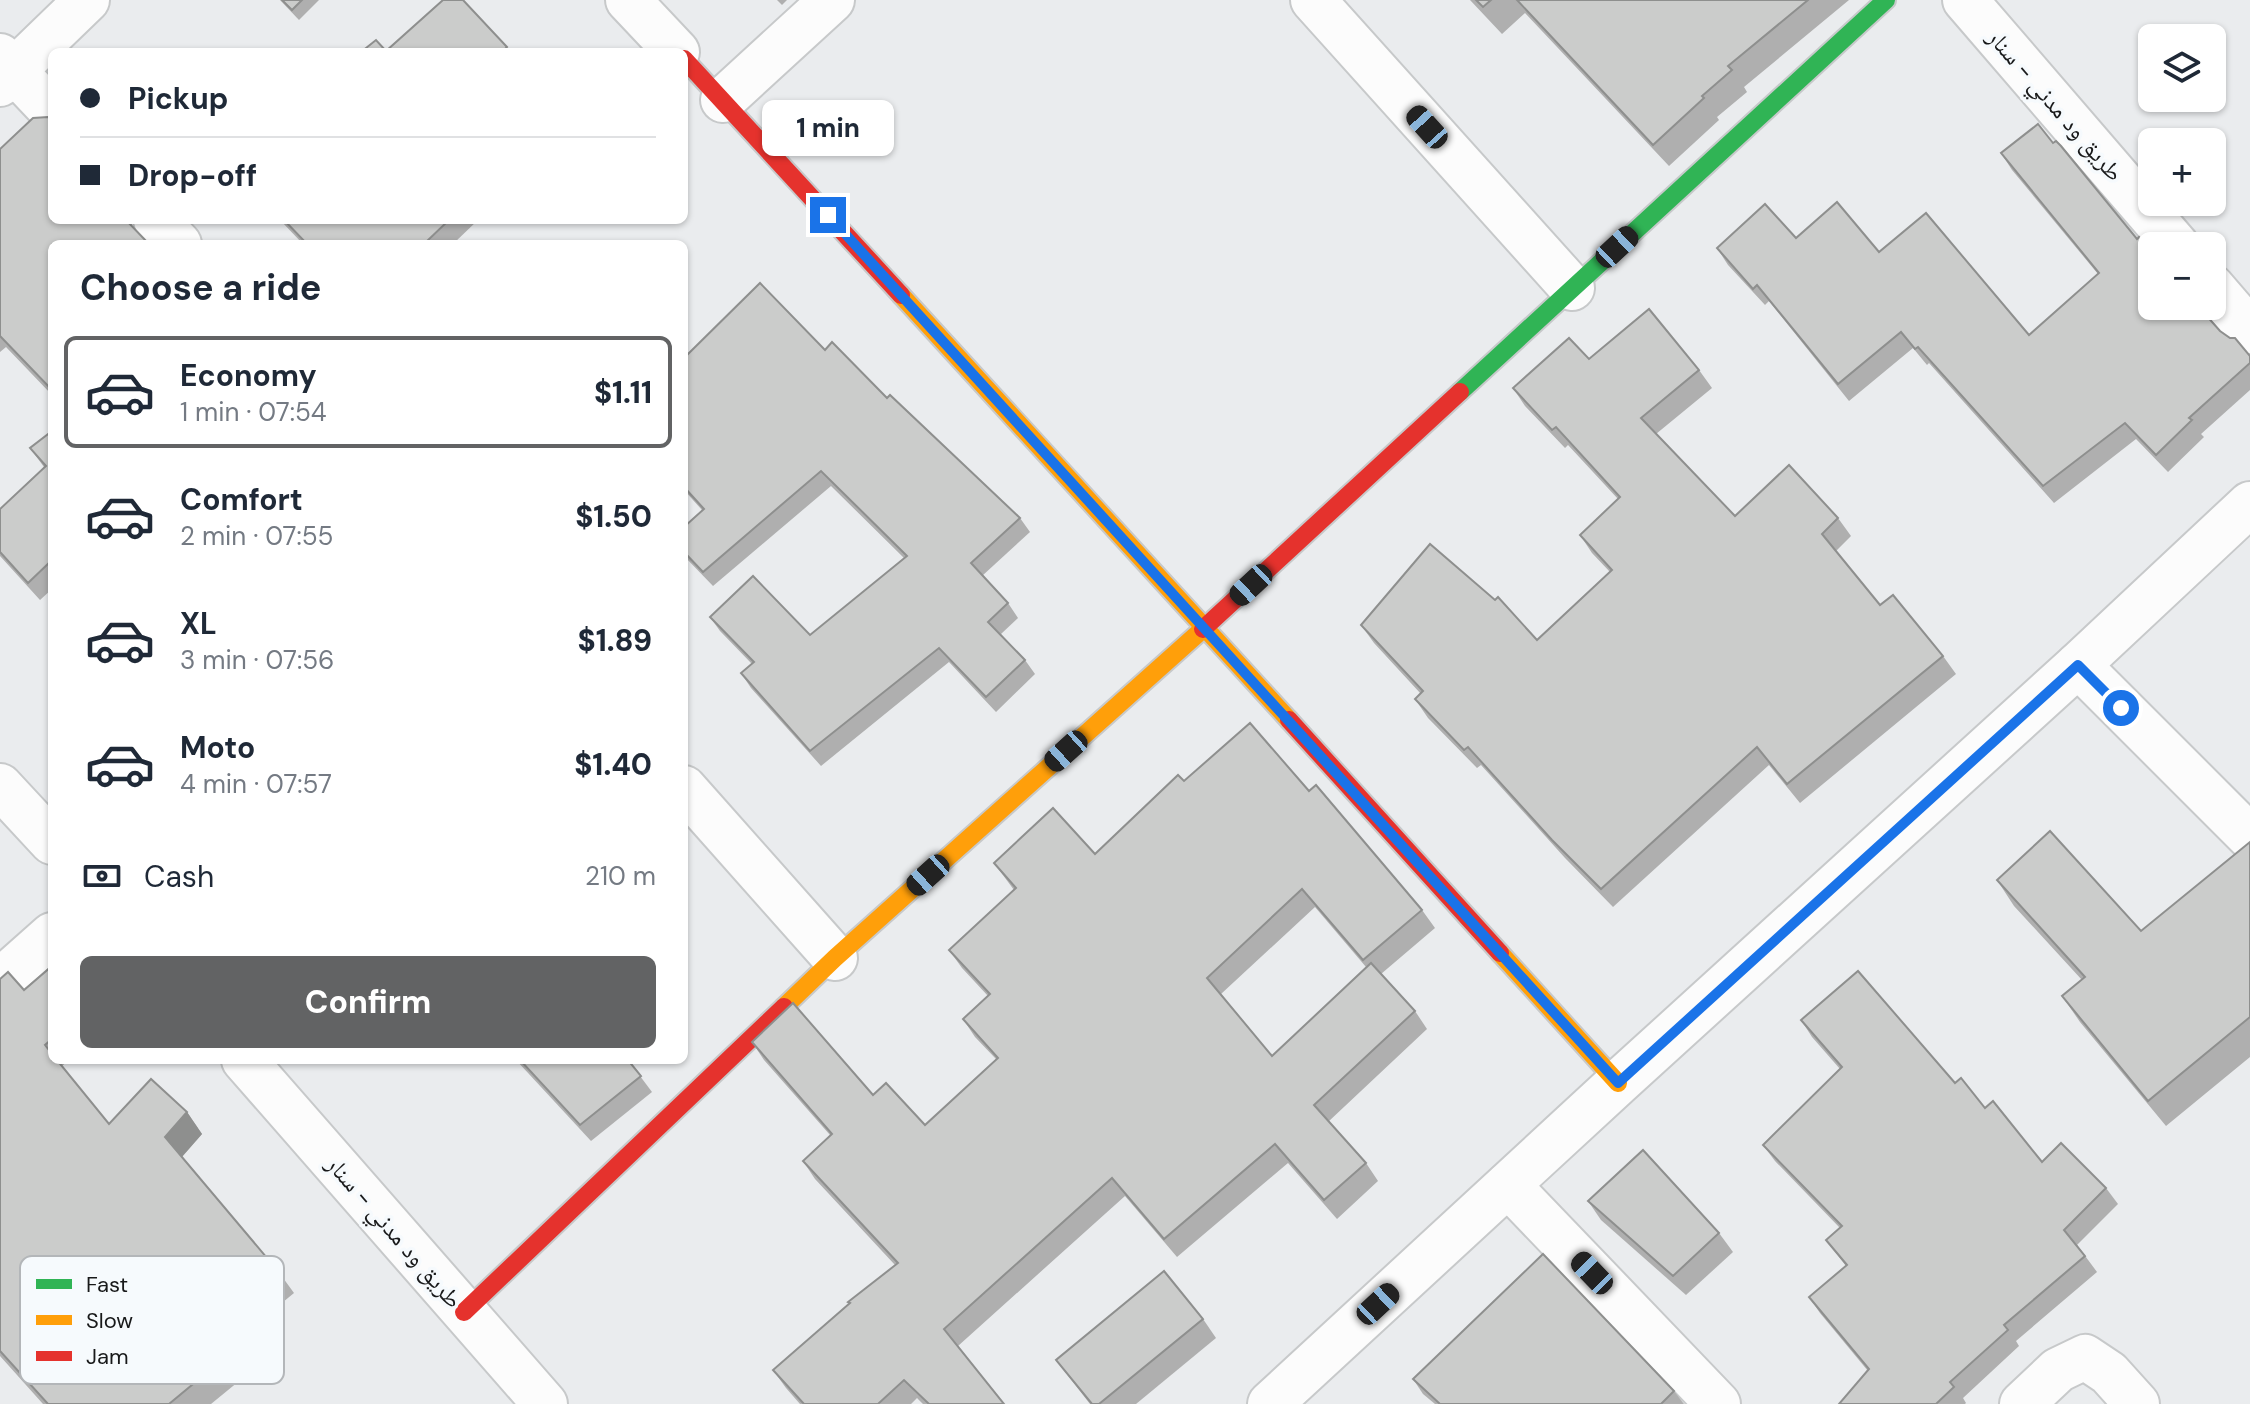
<!DOCTYPE html>
<html lang="en">
<head>
<meta charset="utf-8">
<style>
	body { margin:0; font-family:"DM Sans","Noto Naskh Arabic",sans-serif; background:#f2f2f3; color:#1f2937; height:100vh; display:flex; flex-direction:column; font-size:30px; white-space:nowrap }
	* { box-sizing:border-box; margin:0 }
	p { font-size:26px; color:#747a83 }
	.icon { flex:none; width:44px; height:44px; fill:none; stroke:currentColor; stroke-width:2; stroke-linecap:round; stroke-linejoin:round }
	.map { position:relative; flex:1; overflow:hidden }
	.sheet { position:absolute; left:48px; top:240px; width:640px; height:824px; display:flex; flex-direction:column; background:#fff; border-radius:12px; box-shadow:0 2px 6px #0004 }
	.sheet>* { flex:none }
	.banner { position:absolute; left:48px; top:48px; width:640px; height:176px; border-radius:12px; box-shadow:0 2px 6px #0004; display:grid; align-content:center; height:176px; padding:0 32px; background:#fff }
	.controls { position:absolute; left:2138px; top:24px; display:grid; gap:16px }
	.controls a { display:grid; place-items:center; width:88px; height:88px; border-radius:12px; background:#fff; box-shadow:0 2px 6px #0004; font-size:40px }
	.end { position:absolute; width:36px; height:36px; margin:-18px; border:10px solid #1a73e8; background:#fff; box-shadow:0 0 0 4px #fff }
	.from { border-radius:50% }
	.bubble { position:absolute; height:56px; border-radius:12px; background:#fff; box-shadow:0 2px 6px #0004; font-size:26px; font-weight:800; line-height:56px; text-align:center }
	.car { position:absolute; width:24px; height:48px; margin:-24px -12px; border-radius:10px; box-shadow:0 0 6px 2px #0007; background:linear-gradient(#222 24%,#8ab4d8 0 40%,#222 0 76%,#8ab4d8 0 86%,#222 0) }
	.banner b { display:flex; align-items:center; gap:28px; height:76px; font-size:30px }
	.banner b+b { border-top:2px solid #e0e1e3 }
	.banner i { width:20px; height:20px; background:#1f2937 }
	ul { padding:0; list-style:none }
	li { display:flex; align-items:center; gap:24px; height:112px; margin:0 16px 12px; padding:0 16px; border:4px solid transparent; border-radius:12px }
	li div { flex:1 }
	li b { display:block; font-size:30px }
	li em { font-style:normal; font-weight:800 }
	li.selected { border-color:#626364 }
	li>.icon { width:72px; height:72px; stroke-width:1.5 }
	h2 { padding:0 32px; font-size:36px; line-height:96px }
	.pay { display:flex; align-items:center; gap:20px; height:88px; padding:0 32px; font-size:30px }
	.pay p { margin-inline-start:auto }
	.cta { display:flex; gap:16px; margin-top:auto; padding:16px 32px }
	.cta a { flex:1; height:92px; border-radius:12px; background:#626364; color:#fff; font-size:32px; font-weight:800; line-height:92px; text-align:center }
	.map>svg:first-child { display:block }
	.lines { fill:none; stroke-linecap:round; stroke-linejoin:round }
	.street-casing { stroke:#c7c9ca; stroke-width:48 }
	.fast-casing { stroke:#c7c9ca; stroke-width:22 }
	.slow-casing { stroke:#c7c9ca; stroke-width:22 }
	.jam-casing { stroke:#c7c9ca; stroke-width:22 }
	.street { stroke:#fcfcfc; stroke-width:44 }
	.fast { stroke:#30b455; stroke-width:18 }
	.slow { stroke:#ff9f0a; stroke-width:18 }
	.jam { stroke:#e5322d; stroke-width:18 }
	.wall { fill:#afafaf; fill-rule:evenodd }
	.shaded-wall { fill:#8e8f8e }
	.building { fill:#cbcccb; stroke:#8e8f8e; stroke-width:2 }
	.route { stroke:#1a73e8; stroke-width:10 }
	.labels { text-anchor:middle; stroke-width:7; stroke-linejoin:round; paint-order:stroke }
	.street-label { font-size:24px; fill:#18191a; stroke:#f6fafd }
	.key { fill:#f6fafd; stroke:#b3b6b9; stroke-width:2 }
	.key-label { font-size:22px; fill:#18191a }
</style>
</head>
<body>
<div class="map">
<svg width="2250" height="1404" viewBox="0 0 2250 1404">
	<rect width="100%" height="100%" fill="#eaecee"/>
	<g class="lines">
		<g class="street-casing">
			<g id="street">
				<path d="M628,0L677,52"/>
				<path d="M1313,0L1572,288"/>
				<path d="M1965,0L2177,246"/>
				<path d="M0,56L52,111"/>
				<path d="M0,84L87,0"/>
				<path d="M723,100L832,0"/>
				<path d="M156,220L179,244"/>
				<path d="M2212,287L2250,331"/>
				<path d="M2078,665L2250,837"/>
				<path d="M0,786L52,842"/>
				<path d="M684,788L835,958"/>
				<path d="M0,981L52,935"/>
				<path d="M244,1060L545,1404"/>
				<path d="M1508,1185L1718,1404"/>
				<path d="M1270,1404L1618,1083L2078,665L2250,504"/>
				<path d="M2022,1404L2058,1370L2085,1357L2109,1373L2137,1404"/>
			</g>
		</g>
		<g class="fast-casing">
			<path id="fast" d="M1460,392L1886,0"/>
		</g>
		<g class="slow-casing">
			<g id="slow">
				<path d="M901,295L1289,720"/>
				<path d="M1500,953L1618,1083"/>
				<path d="M784,1007L835,958L1203,629"/>
			</g>
		</g>
		<g class="jam-casing">
			<g id="jam">
				<path d="M684,59L901,295"/>
				<path d="M1203,629L1460,392"/>
				<path d="M1289,720L1500,953"/>
				<path d="M464,1312L784,1007"/>
			</g>
		</g>
		<use href="#street" class="street"/>
		<use href="#fast" class="fast"/>
		<use href="#slow" class="slow"/>
		<use href="#jam" class="jam"/>
	</g>
	<g class="wall">
		<path d="M280,0H319L299,20Z"/>
		<path d="M777,0H787L782,5Z"/>
		<path d="M1470,0H1849L1744,87L1747,92L1717,117L1719,120L1669,166L1525,13L1502,34Z"/>
		<path d="M0,149L52,220H132V226L52,244V395L6,347L0,352Z"/>
		<path d="M2001,153L2152,306L2220,331L2250,356V390L2201,434L2204,437L2168,472L2136,439L2054,503L1929,363L1927,365L1913,348L1849,401L1769,301L1765,305L1728,265L1717,248L1796,238L1879,252L2029,335L2098,274L2012,170Z"/>
		<path d="M280,220H478L453,244H303Z"/>
		<path d="M825,350L887,398L1020,518L1030,532L982,576L1008,603L1018,618L1001,634L1025,660L1035,674L996,712L949,662L821,766L751,688L741,673L752,664L720,631L710,617L810,635L904,558L831,486L713,586L684,556V527L702,510L684,490V358Z"/>
		<path d="M1589,359L1699,370L1712,388L1656,434L1735,516L1838,518L1851,536L1836,551L1880,605L1943,656L1956,674L1800,803L1769,765L1613,907L1565,858L1481,765L1477,768L1428,718L1415,699L1421,694L1374,643L1361,625L1537,640L1610,572L1592,553L1580,535L1618,499L1568,445L1565,448L1525,406L1513,388Z"/>
		<path d="M52,431V589L40,600L0,556V509L44,467L30,448Z"/>
		<path d="M1184,781L1309,791L1422,910L1435,928L1381,974L1415,1011L1427,1029L1328,1122L1366,1163L1378,1181L1337,1219L1288,1163L1177,1257L1125,1196L958,1346L1004,1404H923L917,1398L911,1404H800L786,1388L773,1370L895,1265L815,1179L803,1161L830,1135L764,1060L752,1042L873,1095L925,1125L996,1059L975,1037L963,1019L988,996L962,968L949,950L1014,890L994,863L1095,854ZM1315,907L1366,967L1272,1056L1221,994Z"/>
		<path d="M2250,842V1057L2166,1126L2080,1022L2062,996L2082,980L2014,906L1997,880L2141,931Z"/>
		<path d="M52,966V1060H69L62,1066L109,1124L187,1112L202,1134L182,1157L278,1271L294,1293L225,1350L244,1377L211,1404H43L0,1356V979L24,990Z"/>
		<path d="M1801,1020L1955,1083L1985,1108L2042,1162L2106,1188L2118,1204L2077,1245L2097,1272L2016,1341L2019,1346L1963,1398L1966,1403L1965,1404H1839L1868,1371L1820,1313L1809,1297L1846,1266L1826,1240L1840,1228L1775,1161L1763,1145L1840,1069L1812,1037Z"/>
		<path d="M516,1060H628L652,1092L591,1141Z"/>
		<path d="M1588,1201L1719,1233L1733,1252L1686,1295L1601,1220Z"/>
		<path d="M1203,1319L1216,1338L1136,1404H1090L1056,1360Z"/>
		<path d="M1413,1379L1674,1391L1684,1404H1435L1423,1394Z"/>
	</g>
	<path class="shaded-wall" d="M187,1112L202,1134L180,1159L165,1137Z"/>
	<g class="building">
		<path d="M282,0H302L292,10Z"/>
		<path d="M443,0H463L507,47L502,52H361L376,40L386,51Z"/>
		<path d="M1476,0H1491L1483,7Z"/>
		<path d="M1517,0H1808L1728,66L1732,70L1702,96L1704,98L1653,145Z"/>
		<path d="M48,117L52,120V220H126L149,244H52V390L0,336V149L33,118Z"/>
		<path d="M2038,124L2053,143L2056,141L2061,146L2137,239L2139,237L2147,246L2152,249V306H2198L2220,331L2230,338H2235L2250,356V363L2189,418L2192,420L2156,455L2125,423L2043,486L1918,347L1915,349L1901,332L1838,384L1757,285L1753,289L1717,248L1765,204L1796,238L1837,202L1879,252L1926,213L2029,335L2099,273L2001,153Z"/>
		<path d="M284,220H449L424,244H307Z"/>
		<path d="M760,283L825,350L832,342L887,398L890,395L1020,518L971,563L1008,603L988,622L1025,660L986,697L939,648L810,751L741,673L754,662L710,617L753,576L810,635L907,556L821,471L703,572L684,552V527L704,509L684,487V358Z"/>
		<path d="M1649,309L1699,370L1641,418L1735,516L1789,465L1838,518L1822,534L1880,605L1893,595L1943,656L1787,784L1757,747L1601,889L1552,840L1468,747L1464,750L1415,699L1423,691L1361,625L1430,544L1495,600L1498,597L1537,640L1612,570L1580,535L1620,497L1556,427L1552,430L1513,388L1569,338L1589,359Z"/>
		<path d="M52,431V560L28,583L0,552V509L46,466L30,448Z"/>
		<path d="M1250,723L1309,791L1316,785L1422,910L1363,960L1302,889L1207,978L1272,1056L1371,963L1415,1011L1314,1105L1366,1163L1324,1200L1275,1144L1164,1239L1112,1178L944,1329L1004,1404H929L904,1380L878,1404H804L773,1370L850,1303L848,1302L898,1263L803,1161L832,1134L752,1042L793,1003L873,1095L886,1083L925,1125L998,1058L963,1019L990,994L949,950L1016,888L994,863L1053,808L1095,854L1178,775L1184,781Z"/>
		<path d="M2050,831L2141,931L2250,842V1017L2148,1101L2062,996L2085,977L1997,880Z"/>
		<path d="M52,966V1039L45,1045L52,1054V1060H57L109,1124L151,1079L187,1112L165,1137L278,1271L207,1330L228,1355L169,1404H48L0,1351V979L8,972L24,990Z"/>
		<path d="M1858,971L1955,1083L1961,1078L1985,1108L1993,1101L2042,1162L2061,1143L2106,1188L2064,1230L2085,1256L2004,1325L2008,1330L1950,1382L1954,1387L1936,1404H1839L1869,1369L1809,1297L1847,1265L1826,1240L1842,1226L1763,1145L1842,1067L1801,1020Z"/>
		<path d="M520,1060H628L641,1076L580,1125Z"/>
		<path d="M1643,1150L1719,1233L1673,1276L1588,1201Z"/>
		<path d="M1543,1254L1674,1391L1661,1404H1440L1413,1379Z"/>
		<path d="M1164,1271L1203,1319L1099,1404H1092L1056,1360Z"/>
	</g>
	<g class="lines">
		<path class="route" d="M828,215L1618,1083L2078,665L2121,708"/>
	</g>
	<g class="labels">
		<g class="street-label">
			<text transform="translate(2055 105) rotate(49)" y="8">طريق ود مدني - سنار</text>
			<text transform="translate(394 1232) rotate(49)" y="8">طريق ود مدني - سنار</text>
		</g>
	</g>
	<rect x="20" y="1256" width="264" height="128" rx="12" class="key"/>
	<rect x="36" y="1279" width="36" height="10" fill="#30b455"/>
	<rect x="36" y="1315" width="36" height="10" fill="#ff9f0a"/>
	<rect x="36" y="1351" width="36" height="10" fill="#e5322d"/>
	<g class="key-label">
		<text x="86" y="1292">Fast</text>
		<text x="86" y="1328">Slow</text>
		<text x="86" y="1364">Jam</text>
	</g>
</svg>
<div class="controls">
<a><svg class="icon" aria-label="layers" viewBox="0 0 24 24"><path d="M12 4l9 5-9 5-9-5zM3 14l9 5 9-5"/></svg></a>
<a>+</a>
<a>−</a>
</div>
<i class="end from" style="left:2121px;top:708px"></i>
<i class="end" style="left:828px;top:215px"></i>
<div class="bubble" style="left:762px;top:100px;width:132px">1 min</div>
<i class="car" style="left:1427px;top:127px;rotate:318deg"></i>
<i class="car" style="left:1617px;top:247px;rotate:47deg"></i>
<i class="car" style="left:1251px;top:585px;rotate:227deg"></i>
<i class="car" style="left:1066px;top:751px;rotate:228deg"></i>
<i class="car" style="left:928px;top:875px;rotate:228deg"></i>
<i class="car" style="left:1592px;top:1273px;rotate:316deg"></i>
<i class="car" style="left:1378px;top:1304px;rotate:47deg"></i>
<div class="banner">
<b><i class="from"></i>Pickup</b>
<b><i></i>Drop-off</b>
</div>
<section class="sheet">
<h2>Choose a ride</h2>
<ul>
<li class="selected"><svg class="icon" aria-label="car" viewBox="0 0 24 24"><path d="M5 17H2v-5l4-1 3-4h7l3 4 3 1v5h-3M9 17h6M6 11h13"/><circle cx="7" cy="17" r="2"/><circle cx="17" cy="17" r="2"/></svg><div><b>Economy</b><p>1 min · 07:54</p></div><em>$1.11</em></li>
<li><svg class="icon" aria-label="car" viewBox="0 0 24 24"><path d="M5 17H2v-5l4-1 3-4h7l3 4 3 1v5h-3M9 17h6M6 11h13"/><circle cx="7" cy="17" r="2"/><circle cx="17" cy="17" r="2"/></svg><div><b>Comfort</b><p>2 min · 07:55</p></div><em>$1.50</em></li>
<li><svg class="icon" aria-label="car" viewBox="0 0 24 24"><path d="M5 17H2v-5l4-1 3-4h7l3 4 3 1v5h-3M9 17h6M6 11h13"/><circle cx="7" cy="17" r="2"/><circle cx="17" cy="17" r="2"/></svg><div><b>XL</b><p>3 min · 07:56</p></div><em>$1.89</em></li>
<li><svg class="icon" aria-label="car" viewBox="0 0 24 24"><path d="M5 17H2v-5l4-1 3-4h7l3 4 3 1v5h-3M9 17h6M6 11h13"/><circle cx="7" cy="17" r="2"/><circle cx="17" cy="17" r="2"/></svg><div><b>Moto</b><p>4 min · 07:57</p></div><em>$1.40</em></li>
</ul>
<div class="pay"><svg class="icon" aria-label="cash" viewBox="0 0 24 24"><path d="M3 7h18v10H3z"/><circle cx="12" cy="12" r="2"/></svg>Cash<p>210 m</p></div>
<div class="cta"><a>Confirm</a></div>
</section>
</div>
</body>
</html>
